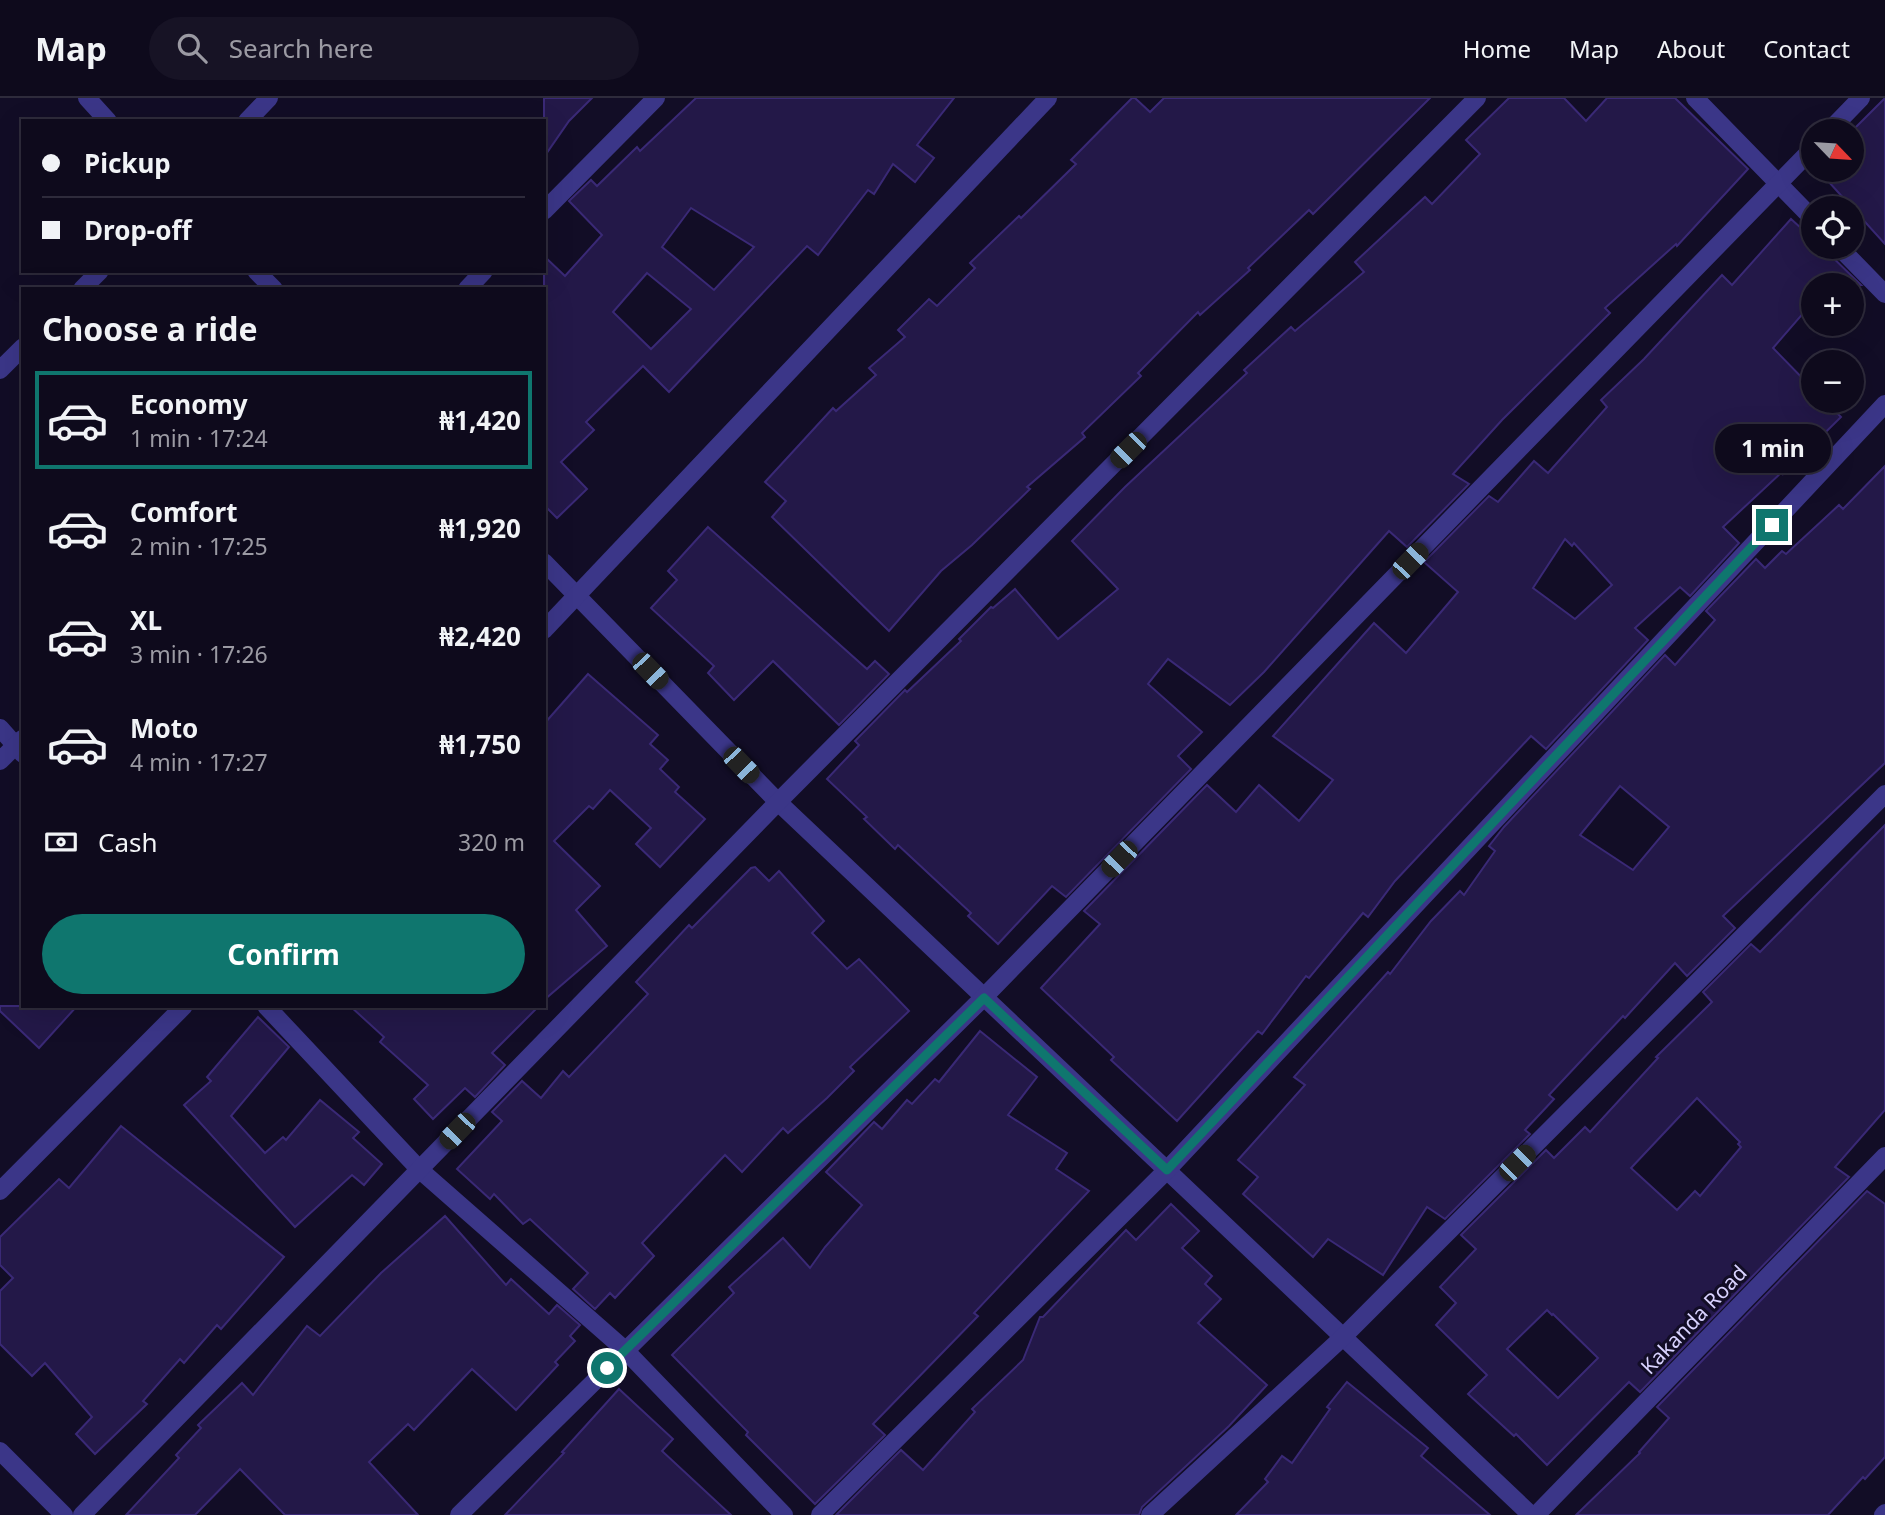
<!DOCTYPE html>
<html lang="en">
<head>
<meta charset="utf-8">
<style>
	body { margin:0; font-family:"Noto Sans",sans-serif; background:#171325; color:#f1f3f6; height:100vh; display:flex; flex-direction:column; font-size:26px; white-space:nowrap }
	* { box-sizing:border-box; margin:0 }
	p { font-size:23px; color:#9b9aa3 }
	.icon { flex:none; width:38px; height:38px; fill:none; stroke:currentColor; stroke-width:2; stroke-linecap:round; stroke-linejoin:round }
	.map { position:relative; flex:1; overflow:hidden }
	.sheet { position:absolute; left:21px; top:189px; width:525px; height:721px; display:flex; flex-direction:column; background:#0e0a1c; border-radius:0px; box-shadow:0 7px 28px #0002,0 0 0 2px #2e2b3b }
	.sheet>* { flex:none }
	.banner { position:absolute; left:21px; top:21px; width:525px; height:154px; border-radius:0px; box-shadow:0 7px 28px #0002,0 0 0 2px #2e2b3b; display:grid; align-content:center; height:154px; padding:0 21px; background:#0e0a1c }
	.needle { width:46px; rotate:115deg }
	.buttons { position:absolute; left:1801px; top:21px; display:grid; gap:14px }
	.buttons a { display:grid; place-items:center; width:63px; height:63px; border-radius:50%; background:#0e0a1c; box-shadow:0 7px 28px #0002,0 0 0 2px #2e2b3b; font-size:35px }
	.end { position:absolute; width:32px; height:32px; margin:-16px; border:9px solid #0f766e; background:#fff; box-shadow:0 0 0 4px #fff }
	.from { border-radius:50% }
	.bubble { position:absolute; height:49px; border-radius:24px; background:#0e0a1c; box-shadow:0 7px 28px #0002,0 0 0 2px #2e2b3b; font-size:23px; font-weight:700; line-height:49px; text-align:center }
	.car { position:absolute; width:21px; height:42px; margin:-21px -10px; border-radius:9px; box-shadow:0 0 5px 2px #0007; background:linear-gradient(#222 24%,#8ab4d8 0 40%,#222 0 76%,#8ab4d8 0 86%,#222 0) }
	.banner b { display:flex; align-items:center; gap:24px; height:66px; font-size:26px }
	.banner b+b { border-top:2px solid #2e2b3b }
	.banner i { width:18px; height:18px; background:#f1f3f6 }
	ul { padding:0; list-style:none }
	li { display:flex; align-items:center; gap:21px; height:98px; margin:0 14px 10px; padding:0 7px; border:4px solid transparent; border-radius:0px }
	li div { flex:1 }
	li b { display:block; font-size:26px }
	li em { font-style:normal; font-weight:700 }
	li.on { border-color:#0f766e }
	li>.icon { width:63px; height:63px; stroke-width:1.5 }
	h2 { padding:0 21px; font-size:32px; line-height:84px }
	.pay { display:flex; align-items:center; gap:18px; height:77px; padding:0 21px; font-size:26px }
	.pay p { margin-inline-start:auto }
	.cta { display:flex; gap:14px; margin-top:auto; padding:14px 21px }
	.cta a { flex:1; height:80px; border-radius:42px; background:#0f766e; color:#fff; font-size:28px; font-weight:700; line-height:80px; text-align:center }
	header { display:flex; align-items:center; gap:42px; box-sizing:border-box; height:98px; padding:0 35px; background:#0e0a1c; border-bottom:2px solid #2e2b3b }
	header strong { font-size:33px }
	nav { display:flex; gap:38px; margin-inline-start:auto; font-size:24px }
	.search { width:490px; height:63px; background:#171325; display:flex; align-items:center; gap:18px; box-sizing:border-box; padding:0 24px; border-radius:38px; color:#9b9aa3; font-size:26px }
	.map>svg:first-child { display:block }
	.building { fill:#231848; stroke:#3a2976; stroke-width:2; fill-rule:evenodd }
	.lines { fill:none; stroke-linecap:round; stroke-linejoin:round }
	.minor { stroke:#3b3688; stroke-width:18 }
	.route { stroke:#0f766e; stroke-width:9 }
	.labels { text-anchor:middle; stroke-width:6; stroke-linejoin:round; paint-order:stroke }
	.street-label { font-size:21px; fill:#d9d3ff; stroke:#120d26 }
</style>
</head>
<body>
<header>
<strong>Map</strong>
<div class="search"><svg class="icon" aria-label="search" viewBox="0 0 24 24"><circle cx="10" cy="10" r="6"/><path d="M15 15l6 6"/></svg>Search here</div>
<nav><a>Home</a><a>Map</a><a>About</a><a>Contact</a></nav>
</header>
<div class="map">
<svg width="1885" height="1417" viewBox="0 0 1885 1417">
	<rect width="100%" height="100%" fill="#120d26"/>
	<g class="building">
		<path d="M544,0H592L569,23L544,59Z"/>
		<path d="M696,0H954L917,47L934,60L915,84L893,66L874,96L868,92L818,157L807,148L669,294L643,268L586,324L594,332L561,364L587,391L557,420L544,407V158L565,178L602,137L569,103L591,82L597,88L637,49L640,53ZM691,110L754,149L714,192L662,149ZM647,175L691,211L651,251L613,214Z"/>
		<path d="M1132,0H1135L1150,14L1164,0H1430L1313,116L1309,112L1248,170L1250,172L1200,217L1198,214L1138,275L1141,278L1082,335L1085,339L1027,389L1030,391L972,447L941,473L889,533L772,419L786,403L765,384L833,310L836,313L876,277L869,270L905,239L898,232L929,201L937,208L975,170L970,165L1019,118L1021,120L1076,66L1071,62Z"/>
		<path d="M1509,0H1564L1586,23L1607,0H1675L1748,71L1677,148L1676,146L1605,210L1610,215L1502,322L1453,376L1469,386L1407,449L1389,433L1264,574L1230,607L1168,561L1148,586L1202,634L1178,658L1191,671L1066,799L1052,788L998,846L968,818L971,815L898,747L895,751L864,721L867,719L827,681L859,647L855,643L905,592L907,594L961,543L959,541L991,509L993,510L1015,491L1058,541L1118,491L1072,443L1125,389L1247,275L1244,272L1291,229L1295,233L1364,174L1355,164L1425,99L1432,106L1480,56L1466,42Z"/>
		<path d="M1885,0V146L1818,72H1852V33Z"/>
		<path d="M1791,121L1813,141V149H1822L1861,187H1813V204L1773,250L1813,291V303H1825L1841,319L1783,376L1782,374L1723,429L1739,445L1690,498L1680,489L1635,530L1648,542L1546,651L1531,638L1395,783L1368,819L1363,815L1309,880L1306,878L1262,936L1258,933L1177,1023L1111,962L1114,959L1041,890L1100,826L1084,813L1207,687L1236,714L1259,687L1299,723L1333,682L1273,638L1374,525L1406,555L1458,494L1424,464L1489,398L1498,404L1534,363L1548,375L1607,309L1601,302L1644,261L1722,177L1732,187ZM1565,441L1572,448L1574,445L1612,487L1575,521L1533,490Z"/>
		<path d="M1885,368V665L1723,818L1735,830L1687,878L1675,865L1625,920L1623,918L1549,997L1554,1001L1525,1032L1530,1036L1445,1121L1427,1109L1383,1177L1328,1141L1313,1159L1243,1096L1258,1079L1238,1062L1305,987L1294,979L1388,874L1390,876L1431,823L1460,793L1464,797L1495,753L1489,748L1504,729L1665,557L1675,567L1715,522L1706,513L1756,461L1765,470L1782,453L1786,456L1839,407L1843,411ZM1620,688L1669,729L1633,772L1580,737Z"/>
		<path d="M708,429L867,571L875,563L889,576L839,627L773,563L734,602L708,575L714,568L651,510L677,482L668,473Z"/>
		<path d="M588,576L658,637L650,646L668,662L660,671L679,689L675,694L705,721L660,769L636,746L651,730L610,692L593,711L589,708L554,743L600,788L576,812L607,848L544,902V626Z"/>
		<path d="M1885,727V1012L1835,1069L1849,1079L1640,1294L1629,1284L1547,1367L1516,1336L1514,1338L1468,1296L1487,1277L1436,1227L1456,1205L1440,1189L1476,1151L1461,1137L1546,1052L1554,1060L1585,1029L1590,1034L1658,960L1656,959L1712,904L1703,894L1751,846L1760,854ZM1697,1000L1740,1044L1738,1046L1741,1049L1700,1098L1695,1093L1677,1112L1631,1070ZM1547,1212L1552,1217L1553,1216L1598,1260L1558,1300L1507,1251Z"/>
		<path d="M755,769L769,783L779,773L824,823L812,835L847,871L859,861L909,913L850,969L854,973L827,1000L788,1035L783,1030L742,1074L725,1057L642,1145L654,1158L615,1200L610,1195L595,1211L573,1191L588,1175L530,1121L523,1126L494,1096L490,1101L457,1071L502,1023L492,1014L522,983L541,1000L563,973L569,979L648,896L636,884L689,827L692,830L751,770Z"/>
		<path d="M0,908H77L39,950L0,913Z"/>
		<path d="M350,908H539L492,955L505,967L475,999L465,990L433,1021L414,1001L428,987L380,944L384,939Z"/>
		<path d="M258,919L289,949L231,1018L265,1055L283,1039L286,1042L320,1002L359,1034L353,1040L382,1066L364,1087L352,1077L295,1129L184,1007L211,983L207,979Z"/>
		<path d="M980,933L1037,979L1008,1017L1067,1055L1056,1071L1089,1093L974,1215L978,1218L873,1326L885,1337L815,1406L746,1337L748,1334L672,1257L734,1195L729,1189L783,1140L810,1170L825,1149L862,1107L826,1074L874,1024L882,1031L907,1002L912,1006L935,981L939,984Z"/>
		<path d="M121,1028L284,1159L221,1231L217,1227L184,1265L180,1261L143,1303L147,1306L95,1356L76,1336L92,1319L45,1265L32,1278L0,1246V1193L13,1180L0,1167V1139L59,1081L69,1090Z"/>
		<path d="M1867,1093L1885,1106V1359L1865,1381L1863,1379L1828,1417H1576L1640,1355L1639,1354L1669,1320L1657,1309Z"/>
		<path d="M1171,1106L1199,1133L1182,1150L1212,1178L1205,1186L1221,1201L1198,1225L1267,1287L1229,1328L1142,1409L1139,1417H836L901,1352L923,1372L975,1314L972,1311L1023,1262L1040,1219H1043L1126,1132L1136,1142Z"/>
		<path d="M445,1118L506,1187L511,1181L549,1216L557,1207L580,1227L570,1238L575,1243L555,1264L558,1267L516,1312L472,1271L414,1332L408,1326L369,1364L418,1417H285L240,1371L195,1417H126L179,1360L176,1357L201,1330L198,1327L242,1285L253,1297L307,1228L320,1238L381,1175Z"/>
		<path d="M1347,1284L1428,1350L1421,1358L1490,1417H1236L1268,1384L1265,1381L1282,1358L1292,1365L1330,1311L1327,1309Z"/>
		<path d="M619,1291L673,1341L662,1353L731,1417H505L564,1355L562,1354Z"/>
	</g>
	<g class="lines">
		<g class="minor">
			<path d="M87,0L108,23"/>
			<path d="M1695,0L1813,121"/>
			<path d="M247,23L269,0"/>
			<path d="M1829,33L1861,0"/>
			<path d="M544,113L656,0"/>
			<path d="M1839,149L1885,196"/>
			<path d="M256,173L274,191"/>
			<path d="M82,191L100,173"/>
			<path d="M467,191L484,173"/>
			<path d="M0,272L23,249"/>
			<path d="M544,464L778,704L1531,1417"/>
			<path d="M544,532L1048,0"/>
			<path d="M0,630L23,656"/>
			<path d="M0,663L22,641"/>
			<path d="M266,908L420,1072L625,1252L784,1417"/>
			<path d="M0,1093L184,908"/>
			<path d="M0,1353L64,1417"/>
			<path d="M82,1417L778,704L1477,0"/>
			<path d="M459,1417L983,900L1813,50"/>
			<path d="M820,1417L1167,1072L1885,306"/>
			<path d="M1150,1417L1342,1240L1885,696"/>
			<path d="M1536,1417L1885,1058"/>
			<path d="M1883,1417L1885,1415"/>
		</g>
	</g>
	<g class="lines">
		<path class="route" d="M607,1270L984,900L1167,1072L1772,427"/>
	</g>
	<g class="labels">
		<g class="street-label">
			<text transform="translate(1694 1222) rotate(-46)" y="7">Kakanda Road</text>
		</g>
	</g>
</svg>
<div class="buttons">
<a><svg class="needle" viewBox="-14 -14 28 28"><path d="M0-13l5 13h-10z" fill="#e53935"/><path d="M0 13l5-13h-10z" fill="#9b9aa3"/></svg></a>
<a><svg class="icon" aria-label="locate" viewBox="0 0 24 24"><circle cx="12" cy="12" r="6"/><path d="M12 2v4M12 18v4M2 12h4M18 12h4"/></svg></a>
<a>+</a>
<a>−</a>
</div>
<i class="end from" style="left:607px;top:1270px"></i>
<i class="end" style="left:1772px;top:427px"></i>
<div class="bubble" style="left:1715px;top:326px;width:116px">1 min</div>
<i class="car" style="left:1128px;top:352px;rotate:225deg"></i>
<i class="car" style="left:1410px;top:463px;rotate:44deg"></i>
<i class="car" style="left:650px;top:573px;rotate:136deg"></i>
<i class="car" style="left:741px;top:667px;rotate:136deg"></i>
<i class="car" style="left:1119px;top:761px;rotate:224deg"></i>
<i class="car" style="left:457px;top:1033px;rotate:224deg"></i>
<i class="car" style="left:1517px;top:1065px;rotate:45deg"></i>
<div class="banner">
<b><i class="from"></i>Pickup</b>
<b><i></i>Drop-off</b>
</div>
<section class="sheet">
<h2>Choose a ride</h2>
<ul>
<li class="on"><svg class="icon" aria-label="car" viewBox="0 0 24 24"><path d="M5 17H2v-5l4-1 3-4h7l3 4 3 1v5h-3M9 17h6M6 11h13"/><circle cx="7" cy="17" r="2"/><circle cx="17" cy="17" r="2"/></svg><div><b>Economy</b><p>1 min · 17:24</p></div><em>₦1,420</em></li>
<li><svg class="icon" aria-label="car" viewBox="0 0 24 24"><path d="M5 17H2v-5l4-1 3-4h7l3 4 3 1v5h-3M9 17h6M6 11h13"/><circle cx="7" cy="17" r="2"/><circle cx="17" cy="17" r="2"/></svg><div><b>Comfort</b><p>2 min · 17:25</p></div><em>₦1,920</em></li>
<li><svg class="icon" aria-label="car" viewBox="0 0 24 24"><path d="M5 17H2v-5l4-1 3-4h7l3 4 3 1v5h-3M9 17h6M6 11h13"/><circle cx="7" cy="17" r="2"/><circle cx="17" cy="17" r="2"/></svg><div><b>XL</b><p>3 min · 17:26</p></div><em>₦2,420</em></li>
<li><svg class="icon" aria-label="car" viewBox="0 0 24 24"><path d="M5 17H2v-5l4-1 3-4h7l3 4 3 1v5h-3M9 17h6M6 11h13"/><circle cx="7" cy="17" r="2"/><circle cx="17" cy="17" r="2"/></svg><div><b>Moto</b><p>4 min · 17:27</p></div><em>₦1,750</em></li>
</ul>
<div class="pay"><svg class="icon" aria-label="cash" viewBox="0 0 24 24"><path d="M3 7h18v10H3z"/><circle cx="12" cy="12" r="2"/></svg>Cash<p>320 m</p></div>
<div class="cta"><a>Confirm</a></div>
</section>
</div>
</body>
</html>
